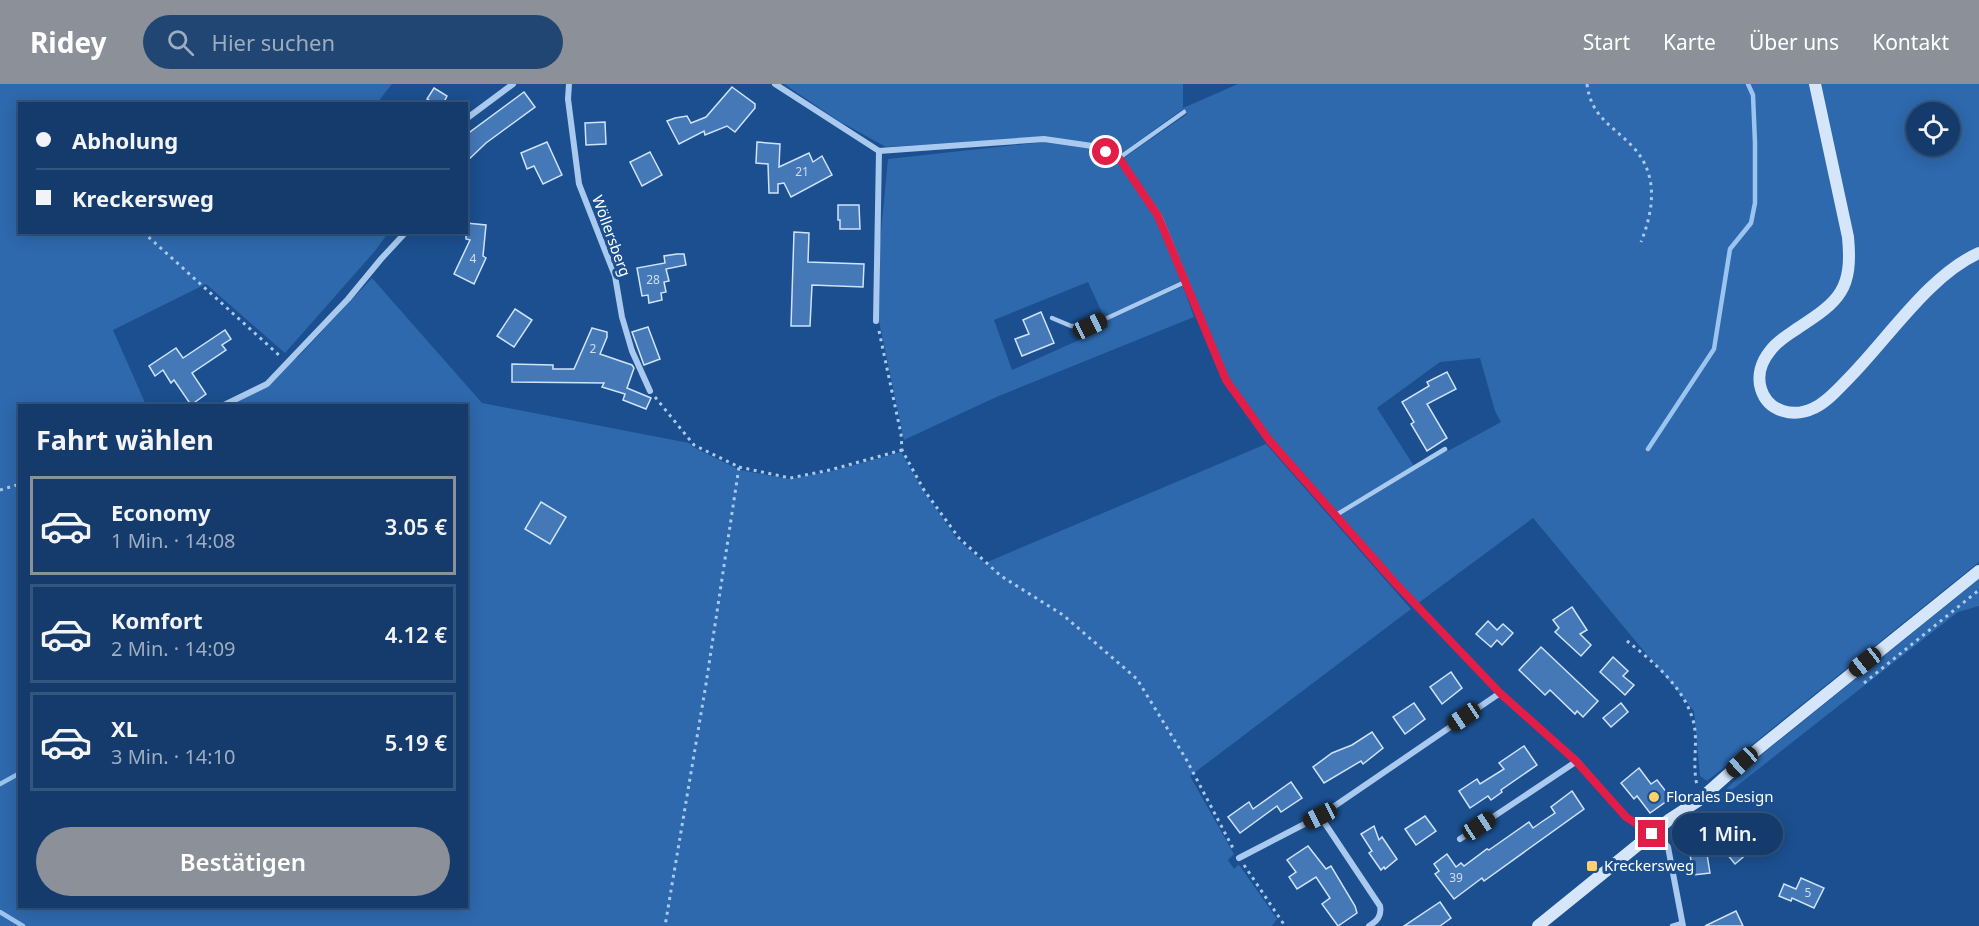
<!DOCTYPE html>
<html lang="de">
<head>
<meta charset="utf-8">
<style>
	body { margin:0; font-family:"Noto Sans",sans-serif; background:#214673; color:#f1f3f6; height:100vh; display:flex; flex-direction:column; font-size:22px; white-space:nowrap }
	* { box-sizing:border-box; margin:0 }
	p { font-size:20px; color:#9dadc1 }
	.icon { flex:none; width:33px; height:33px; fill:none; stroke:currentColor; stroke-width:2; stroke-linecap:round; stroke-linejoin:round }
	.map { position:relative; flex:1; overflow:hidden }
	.drawer { position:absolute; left:18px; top:320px; width:450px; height:504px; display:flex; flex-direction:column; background:#143b6b; border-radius:0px; box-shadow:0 3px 15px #0003,0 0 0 2px #33557e }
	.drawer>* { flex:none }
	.banner { position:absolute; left:18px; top:18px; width:450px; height:132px; border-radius:0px; box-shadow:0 3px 15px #0003,0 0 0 2px #33557e; display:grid; align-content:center; height:132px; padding:0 18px; background:#143b6b }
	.fabs { position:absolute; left:1906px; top:18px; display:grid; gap:12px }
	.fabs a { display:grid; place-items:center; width:54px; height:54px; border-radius:50%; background:#143b6b; box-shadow:0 3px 15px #0003,0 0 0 2px #33557e; font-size:30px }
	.end { position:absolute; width:27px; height:27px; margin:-14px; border:8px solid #e11d48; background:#fff; box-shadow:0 0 0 3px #fff }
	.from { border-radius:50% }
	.bubble { position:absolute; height:42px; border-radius:21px; background:#143b6b; box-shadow:0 3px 15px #0003,0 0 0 2px #33557e; font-size:20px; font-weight:600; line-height:42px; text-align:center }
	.car { position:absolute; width:18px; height:36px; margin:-18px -9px; border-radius:8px; box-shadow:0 0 4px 2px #0007; background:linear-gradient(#222 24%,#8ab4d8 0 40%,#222 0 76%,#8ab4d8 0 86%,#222 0) }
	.banner b { display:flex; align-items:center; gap:21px; height:57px; font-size:22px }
	.banner b+b { border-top:2px solid #33557e }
	.banner i { width:15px; height:15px; background:#f1f3f6 }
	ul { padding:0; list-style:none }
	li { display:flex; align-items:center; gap:18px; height:99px; margin:0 12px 9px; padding:0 6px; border:3px solid #33557e; border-radius:0px }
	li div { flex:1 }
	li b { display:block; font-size:22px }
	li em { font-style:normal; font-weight:600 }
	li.current { border-color:#8c9099 }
	li>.icon { width:54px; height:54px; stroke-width:1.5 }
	h2 { padding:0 18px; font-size:27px; line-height:72px }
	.button { display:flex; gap:12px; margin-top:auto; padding:12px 18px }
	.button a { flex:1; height:69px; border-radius:36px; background:#8c9099; color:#fff; font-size:24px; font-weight:600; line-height:69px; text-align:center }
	header { display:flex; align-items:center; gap:36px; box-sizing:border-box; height:84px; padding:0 30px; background:#8c9099; color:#fff }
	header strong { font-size:28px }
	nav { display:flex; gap:33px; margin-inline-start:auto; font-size:21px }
	.search { width:420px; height:54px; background:#214673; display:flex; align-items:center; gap:15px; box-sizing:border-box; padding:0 21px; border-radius:33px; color:#9dadc1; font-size:22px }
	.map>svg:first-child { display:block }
	.green { fill:#2e69ad; fill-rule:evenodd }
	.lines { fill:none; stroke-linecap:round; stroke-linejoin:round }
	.stream { stroke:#9cc4f0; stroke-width:4.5 }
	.building { fill:#4478b7; stroke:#cfe3fa; stroke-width:1.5 }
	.path { stroke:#a9c9ee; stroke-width:3; stroke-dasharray:3 4.5; stroke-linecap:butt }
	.lane { stroke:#a9c9ee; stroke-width:4.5 }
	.street { stroke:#a9c9ee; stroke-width:6 }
	.secondary { stroke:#d6e6fa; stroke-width:12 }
	.route { stroke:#e11d48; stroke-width:8 }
	.poi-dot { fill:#ffd166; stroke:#1b4f8f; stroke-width:2 }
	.labels { text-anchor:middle; stroke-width:6; stroke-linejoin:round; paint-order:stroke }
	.number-label { font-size:12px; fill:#d0dded }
	.street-label { font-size:15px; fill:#fff; stroke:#1b4f8f }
	.poi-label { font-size:15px; fill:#fff; stroke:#1b4f8f; text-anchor:start }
</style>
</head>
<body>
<header>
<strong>Ridey</strong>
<div class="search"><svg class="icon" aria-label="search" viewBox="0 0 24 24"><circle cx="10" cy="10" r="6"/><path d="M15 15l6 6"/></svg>Hier suchen</div>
<nav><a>Start</a><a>Karte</a><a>Über uns</a><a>Kontakt</a></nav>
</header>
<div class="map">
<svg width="1979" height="842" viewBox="0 0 1979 842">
	<rect width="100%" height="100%" fill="#1b4f8f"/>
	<g class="green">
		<path d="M0,0H392L377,19L20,20V148L388,149L375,167L285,269L206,200L113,246L146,321H20V822H466V321H228L268,302L296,273L297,274L372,194L482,319L689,359L693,363L740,386L789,395L832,387L901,368L923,406L957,455L985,479L1266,360L1411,525L1190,692L1234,770L1228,776L1234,785L1238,781L1240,782L1277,835L1272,842H0Z"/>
		<path d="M784,0H1183V24L1238,0H1979V478L1707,697L1700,692L1694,627L1533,434L1417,520L1339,431L1447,365L1448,367L1501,338L1495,327L1480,274L1440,278L1377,324L1414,382L1336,428L1272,354L1228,295L1162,133L1122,75L1187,30L1183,25L1119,71L1044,53L886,63L839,37ZM1917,28H1950V62H1917Z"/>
		<path d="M1044,58L1091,65L1117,76L1156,133L1181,197L1104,233L1088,198L994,236L1012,286L1108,243L1106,237L1183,202L1194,233L994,314L904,356L879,237L880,158L888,75Z"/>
		<path d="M1979,495V522L1958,528L1719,716V712L1760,672Z"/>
	</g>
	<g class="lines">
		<g class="stream">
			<path d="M1648,365L1714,265L1730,165L1751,139L1755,119V59L1753,11L1748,0"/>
			<path d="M0,700L20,689"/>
			<path d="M0,828L23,842"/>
		</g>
	</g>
	<g class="building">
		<path d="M732,3L755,20V24L735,48L727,42L705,51L704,47L679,60L667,37L675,34L687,32L691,39L706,33Z"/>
		<path d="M434,4L447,12L443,20H435L427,15Z"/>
		<path d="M524,8L535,23L486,59L466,78V51Z"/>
		<path d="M605,38L606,60L586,61L585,39Z"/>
		<path d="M547,58L562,91L543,100L534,82L527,85L521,69Z"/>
		<path d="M757,58L780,60L779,83L809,69L813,78L822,72L832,91L791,113L784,99L778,100V109H769L768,80L756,79Z"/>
		<path d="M650,68L662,91L642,102L630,78Z"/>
		<path d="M838,121H859L860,145H840V136H838Z"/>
		<path d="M466,139L486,141L483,172L486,174L474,200L454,190L470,156L466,155Z"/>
		<path d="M794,148L809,149L808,178L864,180L863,203L812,201L810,242H791Z"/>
		<path d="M677,170H684L686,181L666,185L669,197L664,198L666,208L661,209L662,216L649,219L648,211L642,212L637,184L665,179L664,172Z"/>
		<path d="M515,225L532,236L514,263L497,252Z"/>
		<path d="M1041,228L1054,259L1022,272L1015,255L1029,250L1023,236Z"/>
		<path d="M648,243L660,275L644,281L632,248Z"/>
		<path d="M592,244L607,248V253L600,270L632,281L634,284L627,304L651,314L646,325L623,316L625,310L602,303L604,299L512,298V280L553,281V285H574Z"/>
		<path d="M225,246L231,255L222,261L226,266L192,289L206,310L191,321L174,296L171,299L163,286L155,292L149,282L176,264L183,274Z"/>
		<path d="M1447,288L1456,305L1427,320L1447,354L1427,367L1411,340L1414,338L1402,318L1429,302L1427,298Z"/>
		<path d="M541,418L566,433L550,460L525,445Z"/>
		<path d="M1572,523L1587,546L1580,550L1591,561L1581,572L1555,548L1559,544L1553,536Z"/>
		<path d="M1488,537L1497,546L1503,540L1513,549L1502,561L1497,556L1491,563L1476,550Z"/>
		<path d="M1541,563L1598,617L1583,633L1577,627L1575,630L1550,606L1545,611L1519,586Z"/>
		<path d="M1613,573L1628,587L1623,592L1634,601L1625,611L1600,588Z"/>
		<path d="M1451,588L1462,604L1442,620L1430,603Z"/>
		<path d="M1414,619L1425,635L1405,650L1393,633Z"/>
		<path d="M1621,619L1628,628L1611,643L1603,634Z"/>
		<path d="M1372,648L1383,664L1363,680L1361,677L1324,699L1313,683L1332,669L1352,661Z"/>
		<path d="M1524,662L1537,681L1501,706L1502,708L1491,716L1488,712L1470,724L1459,707L1477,695L1480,700L1504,685L1499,679Z"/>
		<path d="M1639,684L1651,700L1657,696L1671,714L1650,729L1637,712L1634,715L1621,699Z"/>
		<path d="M1291,698L1302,714L1281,728L1277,722L1240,749L1228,733L1249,718L1253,725Z"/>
		<path d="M1572,707L1584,725L1484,797L1482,794L1454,815L1435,790L1439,787L1434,780L1447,770L1456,783L1461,779L1464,782L1487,765L1489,766L1529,738L1533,744L1543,737L1555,729L1551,723Z"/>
		<path d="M1425,732L1436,747L1416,761L1405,745Z"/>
		<path d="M1720,732L1735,750L1740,746L1754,764L1735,780L1706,744Z"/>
		<path d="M1374,742L1379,756L1382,753L1397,775L1385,785L1384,783L1381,786L1369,769L1372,767L1361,750Z"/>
		<path d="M1703,746L1710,789L1693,791L1690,770L1679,756L1689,748L1694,754Z"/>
		<path d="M1308,762L1326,785L1331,782L1355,822L1357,829L1338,842L1322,820L1330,814L1316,793L1297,805L1289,793L1296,788L1287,776Z"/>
		<path d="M1801,794L1824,804L1814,824L1792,814L1791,817L1779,812L1784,800L1796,805Z"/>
		<path d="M1440,818L1451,834L1440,842H1404Z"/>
		<path d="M1736,827L1743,842H1705Z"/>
	</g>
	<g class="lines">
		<g class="path">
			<path d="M1587,0C1591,33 1612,41 1632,62C1659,90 1654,125 1641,158"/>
			<path d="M143,148L280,272"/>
			<path d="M879,247L901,350L902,366L924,406L959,454L1001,492L1063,531L1137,595L1186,675L1234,766"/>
			<path d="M655,313L694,361L739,383L706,600L665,842"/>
			<path d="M739,383L790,394L830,386L902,366"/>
			<path d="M0,406L20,400"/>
			<path d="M1627,557C1654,578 1686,605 1694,640C1698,660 1692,681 1697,701"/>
			<path d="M1864,599L1979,506"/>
			<path d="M1244,781L1285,842"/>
		</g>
		<g class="lane">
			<path d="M1119,74L1184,28"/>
			<path d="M1052,234L1071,242H1090L1185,198"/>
			<path d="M1336,431L1445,365"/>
			<path d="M1672,842L1682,839"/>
		</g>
		<g class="street">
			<path d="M569,0L568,15L579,100L615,192L622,233L632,267L650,307"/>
			<path d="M775,0L879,67L1044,55L1092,62L1119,74L1159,132L1226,296L1269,356L1396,500L1500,609L1577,677L1626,733L1663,757L1668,763L1683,842"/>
			<path d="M466,35L513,0"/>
			<path d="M876,237L879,67"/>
			<path d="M224,321L267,300L348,215L381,175L406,148"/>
			<path d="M1320,732L1380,822C1382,832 1377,837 1369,842"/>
			<path d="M1460,755L1577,677"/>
			<path d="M1239,774L1320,732L1500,609"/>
		</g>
		<g class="secondary">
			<path d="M1815,0L1848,153C1853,205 1840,217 1798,244C1788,251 1777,257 1770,267C1761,278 1757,292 1761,305C1768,328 1794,334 1814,324C1827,318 1838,305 1848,295C1887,256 1929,191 1979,169"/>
			<path d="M1538,842L1670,735L1698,717L1742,678L1979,487"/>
		</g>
	</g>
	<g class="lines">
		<path class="route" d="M1106,68L1119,74L1158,132L1226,296L1269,356L1396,500L1500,609L1576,677L1626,733L1652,750"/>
	</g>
	<g class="poi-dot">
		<circle cx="1654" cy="713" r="6"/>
		<rect x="1586" y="776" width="12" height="12" rx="3"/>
	</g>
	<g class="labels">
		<g class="number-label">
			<text x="802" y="92">21</text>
			<text x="473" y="179">4</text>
			<text x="653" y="200">28</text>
			<text x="593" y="269">2</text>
			<text x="1456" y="798">39</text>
			<text x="1808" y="813">5</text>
		</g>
		<g class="street-label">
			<text transform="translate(611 152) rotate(70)" y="5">Wöllersberg</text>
		</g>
		<g class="poi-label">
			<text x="1666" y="718">Florales Design</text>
			<text x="1604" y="787">Kreckersweg</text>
		</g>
	</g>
</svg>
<div class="fabs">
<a><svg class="icon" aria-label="locate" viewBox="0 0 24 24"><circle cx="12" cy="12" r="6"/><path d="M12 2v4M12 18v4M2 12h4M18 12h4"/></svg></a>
</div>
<i class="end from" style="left:1106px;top:68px"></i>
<i class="end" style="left:1652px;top:750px"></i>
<div class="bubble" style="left:1672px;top:729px;width:111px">1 Min.</div>
<i class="car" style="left:1090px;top:242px;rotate:65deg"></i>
<i class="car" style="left:1865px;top:578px;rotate:232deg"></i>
<i class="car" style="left:1464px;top:633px;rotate:236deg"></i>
<i class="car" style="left:1742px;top:678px;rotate:228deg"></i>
<i class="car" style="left:1320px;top:732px;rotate:243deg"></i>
<i class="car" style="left:1479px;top:742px;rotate:57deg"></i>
<div class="banner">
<b><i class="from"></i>Abholung</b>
<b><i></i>Kreckersweg</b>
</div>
<section class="drawer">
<h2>Fahrt wählen</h2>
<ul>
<li class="current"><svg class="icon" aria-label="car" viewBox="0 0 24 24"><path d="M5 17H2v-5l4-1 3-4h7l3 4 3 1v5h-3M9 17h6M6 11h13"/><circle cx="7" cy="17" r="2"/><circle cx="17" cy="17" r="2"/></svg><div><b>Economy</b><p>1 Min. · 14:08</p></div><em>3.05 €</em></li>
<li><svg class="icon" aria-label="car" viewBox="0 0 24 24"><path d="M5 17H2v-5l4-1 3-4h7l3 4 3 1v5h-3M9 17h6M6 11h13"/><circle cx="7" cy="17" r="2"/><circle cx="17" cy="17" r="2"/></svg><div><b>Komfort</b><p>2 Min. · 14:09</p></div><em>4.12 €</em></li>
<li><svg class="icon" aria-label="car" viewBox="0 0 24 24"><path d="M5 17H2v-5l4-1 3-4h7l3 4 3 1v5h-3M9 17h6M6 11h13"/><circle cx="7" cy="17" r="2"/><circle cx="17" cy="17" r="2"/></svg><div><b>XL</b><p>3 Min. · 14:10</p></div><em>5.19 €</em></li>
</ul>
<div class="button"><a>Bestätigen</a></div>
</section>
</div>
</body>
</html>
